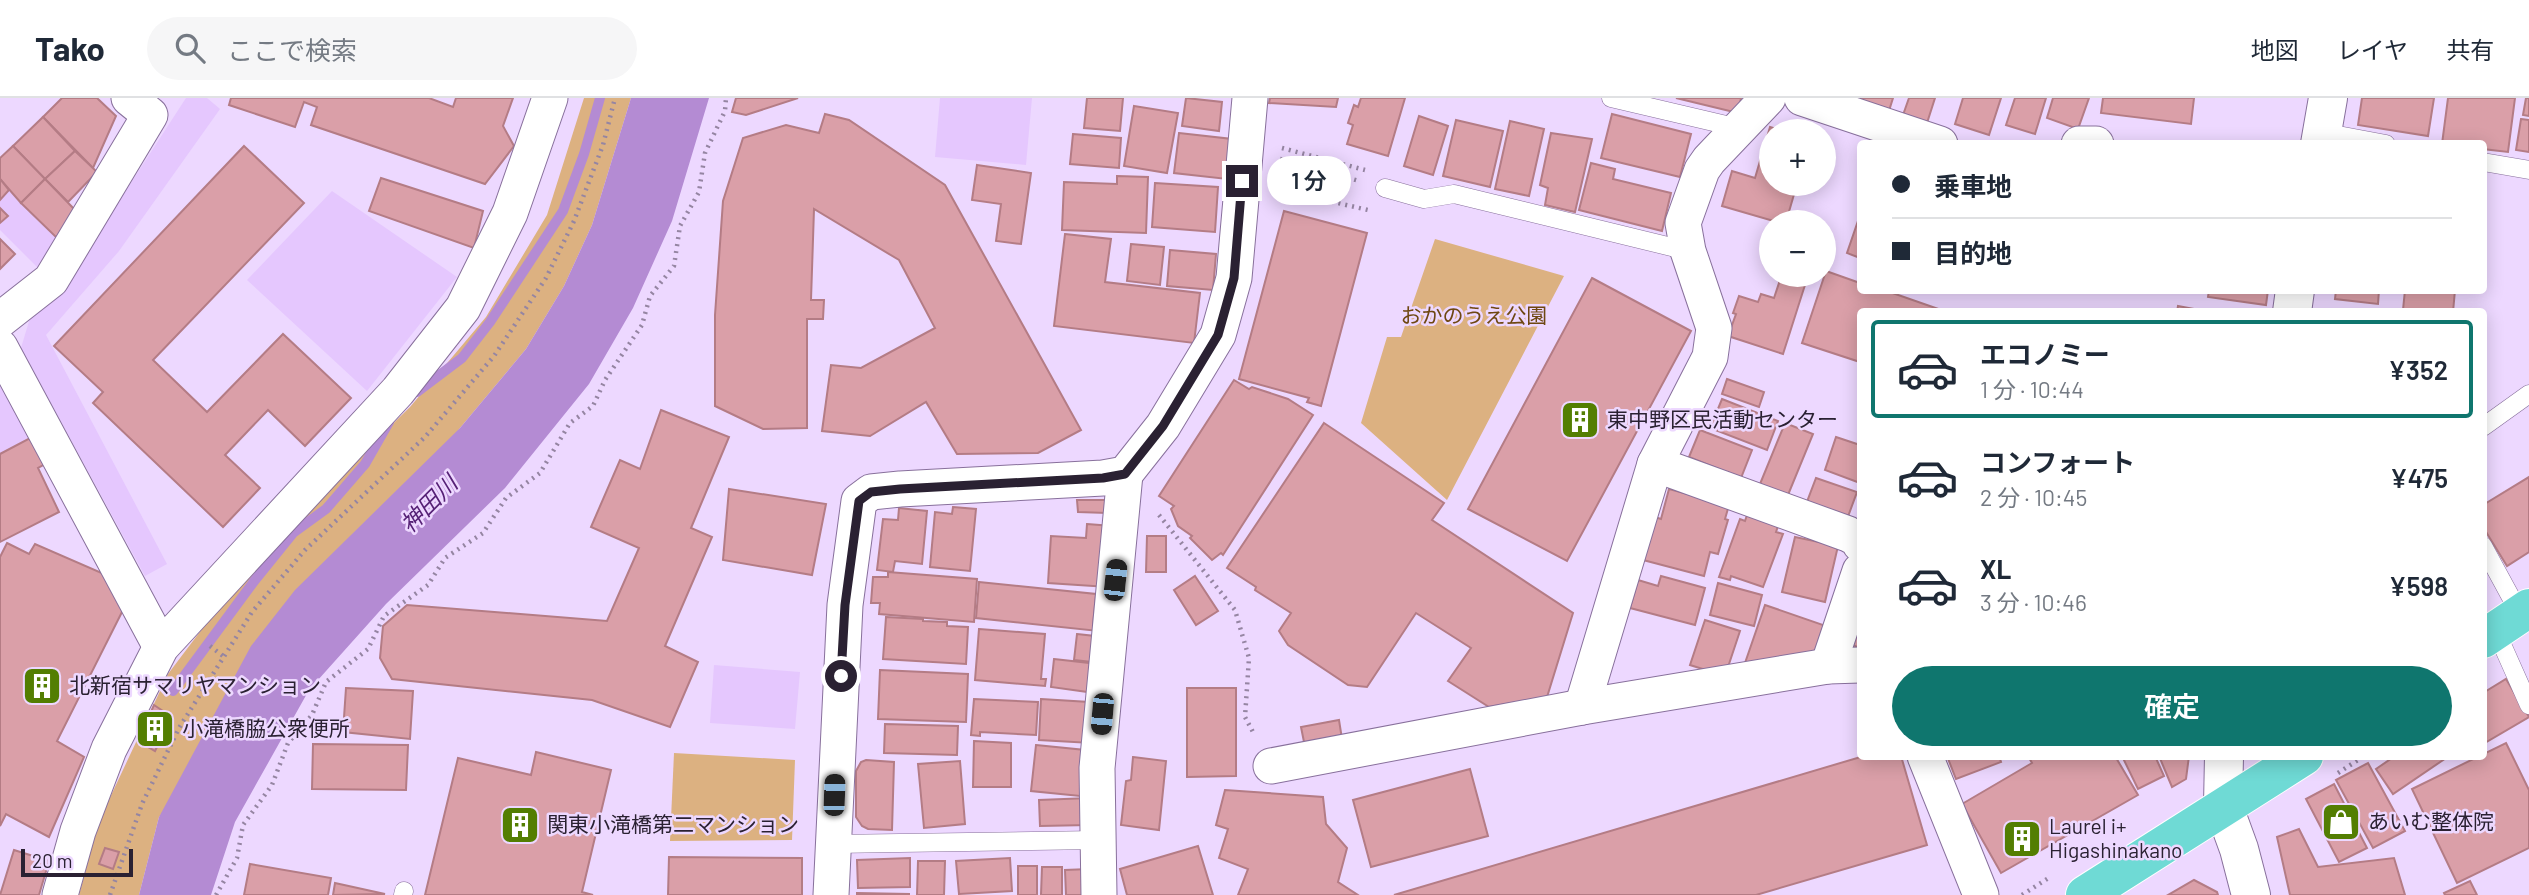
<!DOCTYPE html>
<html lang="ja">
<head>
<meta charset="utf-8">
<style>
	body { margin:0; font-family:Barlow,"Noto Sans JP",sans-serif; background:#f6f6f7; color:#1f2937; height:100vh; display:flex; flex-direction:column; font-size:26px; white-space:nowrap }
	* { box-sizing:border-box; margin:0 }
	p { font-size:23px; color:#747a83 }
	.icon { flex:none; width:38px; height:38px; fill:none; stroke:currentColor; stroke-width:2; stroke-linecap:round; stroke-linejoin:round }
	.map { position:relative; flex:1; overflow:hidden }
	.side { position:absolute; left:1857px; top:210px; width:630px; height:452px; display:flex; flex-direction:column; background:#fff; border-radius:7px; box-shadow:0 4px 18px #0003 }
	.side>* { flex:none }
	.hud { position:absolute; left:1857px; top:42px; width:630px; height:154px; border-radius:7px; box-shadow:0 4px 18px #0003; display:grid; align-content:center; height:154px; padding:0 35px; background:#fff }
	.buttons { position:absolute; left:1759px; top:21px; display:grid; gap:14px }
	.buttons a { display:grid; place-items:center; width:77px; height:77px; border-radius:50%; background:#fff; box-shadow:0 4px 18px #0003; font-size:35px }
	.scale { position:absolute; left:21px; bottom:18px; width:112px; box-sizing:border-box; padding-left:7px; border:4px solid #2a2132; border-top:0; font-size:19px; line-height:24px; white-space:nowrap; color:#2a2132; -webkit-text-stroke:5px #edd8ff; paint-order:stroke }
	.end { position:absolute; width:32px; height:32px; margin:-16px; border:9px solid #2a2132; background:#fff; box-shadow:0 0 0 4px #fff }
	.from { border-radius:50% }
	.bubble { position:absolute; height:49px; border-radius:24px; background:#fff; box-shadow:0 4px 18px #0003; font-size:23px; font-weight:600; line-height:49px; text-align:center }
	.car { position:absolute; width:21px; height:42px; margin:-21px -10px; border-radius:9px; box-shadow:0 0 5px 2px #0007; background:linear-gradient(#222 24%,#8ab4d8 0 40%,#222 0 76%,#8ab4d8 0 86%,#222 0) }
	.hud b { display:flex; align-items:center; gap:24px; height:66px; font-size:26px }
	.hud b+b { border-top:2px solid #e0e1e3 }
	.hud i { width:18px; height:18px; background:#1f2937 }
	ul { padding:12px 0 0; list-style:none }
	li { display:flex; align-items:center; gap:21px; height:98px; margin:0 14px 10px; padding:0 21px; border:4px solid transparent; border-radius:7px }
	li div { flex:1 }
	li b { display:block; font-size:26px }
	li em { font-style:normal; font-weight:600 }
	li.selected { border-color:#0f766e }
	li>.icon { width:63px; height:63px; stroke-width:1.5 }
	.cta { display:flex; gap:14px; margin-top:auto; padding:14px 35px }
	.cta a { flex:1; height:80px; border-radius:42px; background:#0f766e; color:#fff; font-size:28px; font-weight:600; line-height:80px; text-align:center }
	header { display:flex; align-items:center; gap:42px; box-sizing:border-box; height:98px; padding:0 35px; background:#fff; border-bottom:2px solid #e0e1e3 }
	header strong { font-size:33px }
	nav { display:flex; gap:38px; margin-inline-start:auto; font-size:24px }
	.search { width:490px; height:63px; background:#f6f6f7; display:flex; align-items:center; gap:18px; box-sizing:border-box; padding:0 24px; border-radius:38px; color:#747a83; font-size:26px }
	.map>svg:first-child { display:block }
	.built { fill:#e5c7fe }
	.green { fill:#dcb181 }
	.water { fill:#b48bd3 }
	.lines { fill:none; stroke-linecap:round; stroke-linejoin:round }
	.stream { stroke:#b48bd3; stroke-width:10 }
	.building { fill:#da9fa8; stroke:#b47c85; stroke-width:2 }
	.lane-casing { stroke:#88709c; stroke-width:19 }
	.street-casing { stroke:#88709c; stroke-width:37 }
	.secondary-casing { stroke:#88709c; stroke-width:40 }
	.primary-casing { stroke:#fff; stroke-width:40 }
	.path { stroke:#9585a2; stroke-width:4.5; stroke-dasharray:2 5; stroke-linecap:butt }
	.lane { stroke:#fff; stroke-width:18 }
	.street { stroke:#fff; stroke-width:35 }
	.secondary { stroke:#fff; stroke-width:38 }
	.primary { stroke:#6fdad5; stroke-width:38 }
	.route { stroke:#2a2132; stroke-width:9 }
	.labels { text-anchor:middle; stroke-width:5; stroke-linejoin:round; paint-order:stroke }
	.park-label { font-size:21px; fill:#6e4711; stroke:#edd8ff }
	.poi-label { font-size:21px; fill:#2a2132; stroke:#edd8ff; text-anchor:start }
	.water-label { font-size:23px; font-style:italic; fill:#562176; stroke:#edd8ff }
</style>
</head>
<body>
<header>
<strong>Tako</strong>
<div class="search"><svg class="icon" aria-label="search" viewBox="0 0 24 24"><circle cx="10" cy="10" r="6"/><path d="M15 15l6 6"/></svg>ここで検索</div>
<nav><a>地図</a><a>レイヤ</a><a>共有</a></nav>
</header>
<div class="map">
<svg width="2529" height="797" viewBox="0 0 2529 797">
	<rect width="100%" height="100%" fill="#edd8ff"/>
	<g class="built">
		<path d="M186,0H207L220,11L119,153L46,237L167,466L145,478L21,250L30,220L66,185Z"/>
		<path d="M940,0H1032L1026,67L935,59Z"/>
		<path d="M9,92L59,142L40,172L0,132V125L7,118L0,110V102Z"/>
		<path d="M332,93L457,179L367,293L247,182Z"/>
		<path d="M0,278L32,339L0,357Z"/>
		<path d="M714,567L800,574L795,631L710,625Z"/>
	</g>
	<g class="green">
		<path d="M584,0H631L592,127L564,188L526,251L460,330L159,719L139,797H79L99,723L168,576L255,461L410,309L486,219L547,117Z"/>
		<path d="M1435,141L1564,178L1447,402L1361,325L1387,239H1401Z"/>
		<path d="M674,655L795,662L792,742L670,743Z"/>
	</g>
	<path class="water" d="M631,0H709L672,123L633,210L589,286L505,390L386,506L309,592L235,724L211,797H139L159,719L251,548L295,492L460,330L526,251L564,188L592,127Z"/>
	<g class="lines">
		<g class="stream">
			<path d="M417,294L462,260L490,224L563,113L584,56L600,0"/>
			<path d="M173,593L255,482L293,435L326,411L365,366L389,324"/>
		</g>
	</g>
	<g class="building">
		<path d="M62,0H97L116,18L93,70L43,19Z"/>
		<path d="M231,0H429L453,9L456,0H513L503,28L514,48L485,86L311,27L317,9L304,4L295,29L229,7Z"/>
		<path d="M736,0H798L746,17L732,14Z"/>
		<path d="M1087,0H1123L1120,33L1084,30Z"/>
		<path d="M1186,0L1222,4L1219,33L1182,28Z"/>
		<path d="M1270,0H1338L1336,9L1269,5Z"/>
		<path d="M1361,0H1405L1388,58L1347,46L1353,27L1348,25L1354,7L1358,9Z"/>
		<path d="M1676,0H1741L1738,15Z"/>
		<path d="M1861,0H1893L1888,16L1859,7Z"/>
		<path d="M1909,0H1935L1927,25L1903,17Z"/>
		<path d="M1963,0H2001L1989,37L1955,26Z"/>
		<path d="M2015,0H2046L2035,36L2006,27Z"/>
		<path d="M2053,0H2089L2078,31L2047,20Z"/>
		<path d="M2103,0H2194L2191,26L2101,15Z"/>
		<path d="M2362,0H2434L2428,38L2358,27Z"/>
		<path d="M2448,0H2515L2508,54L2483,51V46H2442Z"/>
		<path d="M2526,0H2529V18L2523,17Z"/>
		<path d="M1134,8L1178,15L1167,75L1124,68Z"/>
		<path d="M825,16L849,22L945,87L1081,332L1038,355L957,356L926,304L870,338L822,333L831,267L861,270L935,230L899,162L814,111L811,202H824L823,221H807V330L763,331L715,308V217L723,103L743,40L786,27L819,35Z"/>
		<path d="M1612,16L1691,36L1680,79L1601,60Z"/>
		<path d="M1419,18L1448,28L1433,77L1404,68Z"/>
		<path d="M43,19L75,53L45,81L13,48Z"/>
		<path d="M2521,21L2529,22V54L2516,52Z"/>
		<path d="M1456,22L1503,33L1490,89L1443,78Z"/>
		<path d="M1510,23L1544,31L1529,98L1495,91Z"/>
		<path d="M1770,29L1783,33H1771V86H1797L1786,124H1777L1722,108L1732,73L1755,80Z"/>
		<path d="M1179,35L1232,41L1227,81L1174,75Z"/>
		<path d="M1551,35L1592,41L1575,114L1545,107L1548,90L1540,87Z"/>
		<path d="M1073,36L1121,40L1119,70L1070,66Z"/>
		<path d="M13,48L45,81L21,105L0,81V60Z"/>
		<path d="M244,48L304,105L153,262L207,314L283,236L351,300L305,348L268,312L225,357L260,390L223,429L93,305L103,294L54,248Z"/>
		<path d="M75,53L97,74L68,104L45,81Z"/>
		<path d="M1591,65L1615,71L1613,81L1671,95L1662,133L1579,112Z"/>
		<path d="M977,67L1031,75L1021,146L996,143L1001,106L972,102Z"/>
		<path d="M1117,78L1148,79L1146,135L1062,132L1064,84L1117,86Z"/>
		<path d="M381,80L483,113L474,150L369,113Z"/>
		<path d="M0,81L9,92L0,102Z"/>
		<path d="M45,81L76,113L59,142L21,105Z"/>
		<path d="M1155,85L1218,89L1215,134L1152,129Z"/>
		<path d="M0,110L8,118L0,125Z"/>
		<path d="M1284,113L1367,135L1321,308L1307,304L1309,300L1239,281Z"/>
		<path d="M1860,117V160L1847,155Z"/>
		<path d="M1065,136L1111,141L1105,184L1200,195L1194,245L1054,228Z"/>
		<path d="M0,141L15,156L0,171Z"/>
		<path d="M1131,146L1164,149L1160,187L1127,183Z"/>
		<path d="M1170,152L1216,156L1213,192L1167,188Z"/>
		<path d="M1826,173L1860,185V192H1884L1947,214H1860V264L1802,245Z"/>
		<path d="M1781,179L1805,187L1783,256L1728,238L1736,216L1733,215L1739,198L1758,204L1761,196L1774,200Z"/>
		<path d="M1592,180L1691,233L1567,463L1468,411Z"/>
		<path d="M2209,192H2268L2266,207L2208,199Z"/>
		<path d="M2336,192H2379L2378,206L2335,201Z"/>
		<path d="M2405,192H2455L2453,214L2403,212Z"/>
		<path d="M2178,208L2210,214H2177Z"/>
		<path d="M1727,281L1764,294L1759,309L1722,296Z"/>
		<path d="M1234,282L1249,291L1252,289L1288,301L1313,317L1223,457L1221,455L1212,462L1190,440L1192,438L1178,428L1171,411L1174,408L1159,398Z"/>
		<path d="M1722,301L1778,323L1767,352L1710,330Z"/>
		<path d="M661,312L729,339L691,430L712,439L665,548L698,564L670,629L592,602L392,581L380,560L383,528L407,507L607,523L639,450L591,429L620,362L640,371Z"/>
		<path d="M1324,325L1444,405L1432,422L1573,515L1547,599L1489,609L1448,583L1471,550L1416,515L1367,589L1348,587L1288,547L1279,533L1291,515L1255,492L1256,489L1227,470Z"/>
		<path d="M1785,325L1813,336L1788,397L1760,386Z"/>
		<path d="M1700,332L1752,352L1741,380L1689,359Z"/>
		<path d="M32,339L47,365L38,370L59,414L0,444V356Z"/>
		<path d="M1836,339L1860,347V385L1825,372Z"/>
		<path d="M2529,379V454L2507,468L2483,429V407Z"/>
		<path d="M1816,380L1857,394L1846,424L1805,409Z"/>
		<path d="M729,391L826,406L812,477L723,462Z"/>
		<path d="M1669,391L1729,407L1725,421L1728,422L1718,456L1710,454L1704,478L1643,462L1655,419L1661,421Z"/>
		<path d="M1077,402H1108L1107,415L1078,414Z"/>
		<path d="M953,409L976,411L970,473L930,469L935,414L952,416Z"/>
		<path d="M899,410L927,413L922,466L895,463L893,474L877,472L883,421L898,422Z"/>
		<path d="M1747,417L1778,428L1776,434L1783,436L1763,489L1731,478L1730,482L1719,479L1740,421L1745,423Z"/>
		<path d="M1087,426L1112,428L1108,489L1048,485L1051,438L1086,440Z"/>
		<path d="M1147,438H1166V474H1146Z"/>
		<path d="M1795,439L1838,448L1825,504L1782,494Z"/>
		<path d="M7,445L29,456L35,446L104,476L124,510L57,643L84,659L49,739L6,716L0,728V459Z"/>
		<path d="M888,474L977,481L974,524L879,516L880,505H871L873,479H888Z"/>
		<path d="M1195,478L1218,513L1196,527L1174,492Z"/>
		<path d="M1661,478L1705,490L1695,527L1630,510L1638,482L1658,488Z"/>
		<path d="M979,484L1096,496L1093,527H1098V533L976,520Z"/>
		<path d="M1718,485L1762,497L1754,528L1710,517Z"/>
		<path d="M1765,507L1826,528L1816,555L1745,565Z"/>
		<path d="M886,519L923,521V523L947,524V528L968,529L966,566L883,561Z"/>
		<path d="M1705,522L1740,533L1725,578L1690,567Z"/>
		<path d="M1860,524V550L1850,546Z"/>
		<path d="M979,531L1045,536L1041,581H1046L1045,588L975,582Z"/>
		<path d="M1077,536L1104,539L1101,565L1074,562Z"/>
		<path d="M1054,561L1098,566L1095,595L1051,589Z"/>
		<path d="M880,572L968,576L966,624L878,621Z"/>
		<path d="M2506,581L2529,619L2483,646V595Z"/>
		<path d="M346,590L413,593L410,641L343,634Z"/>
		<path d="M1187,590H1236V678L1187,679Z"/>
		<path d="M974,601L1038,604L1036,637L980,634V638L971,637Z"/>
		<path d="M1041,601L1089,604L1091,645L1039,642Z"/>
		<path d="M154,607L172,619L155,653L138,643Z"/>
		<path d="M1339,622L1342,641L1305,649L1301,629Z"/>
		<path d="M885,626L958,628L957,657L884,655Z"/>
		<path d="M974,643L1011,645V689H973Z"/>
		<path d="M2506,645L2529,692V750L2457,785L2412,691Z"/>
		<path d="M313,646L408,647L406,692L312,691Z"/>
		<path d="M1036,647L1095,653L1090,699L1031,693Z"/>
		<path d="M536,654L611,672L582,794L593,797H425L458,660L531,677Z"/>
		<path d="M1864,658H1901L1927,747L1756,797H1394Z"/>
		<path d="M1947,658H1999L2001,664L1956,681Z"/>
		<path d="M2028,658H2115L2138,697L2001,775L1962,706L2032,665Z"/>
		<path d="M2122,658H2155L2164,678L2138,691Z"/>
		<path d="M2159,658H2189L2186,681L2172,689Z"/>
		<path d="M2395,658H2449L2393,696L2376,671Z"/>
		<path d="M1133,659L1166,663L1159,732L1121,727L1126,683L1131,682Z"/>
		<path d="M866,662L894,664L892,732L868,731L862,728L856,719V673L861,664Z"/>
		<path d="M960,663L965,726L924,730L918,666Z"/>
		<path d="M2368,665L2405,733L2373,750L2336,682Z"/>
		<path d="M1470,671L1488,738L1371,769L1353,702Z"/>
		<path d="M2334,686L2367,750L2339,764L2306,701Z"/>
		<path d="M1225,692L1323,699L1326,726L1347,750L1338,784L1358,797H1238L1248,771L1219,760L1228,731L1216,727Z"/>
		<path d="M1089,700V727L1040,728L1039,702Z"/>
		<path d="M2299,731L2318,769L2394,760L2405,797H2290L2277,739Z"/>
		<path d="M1198,748L1213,797H1127L1120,771Z"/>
		<path d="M105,750L119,754L113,771L99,766Z"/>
		<path d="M14,752L49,763L39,797H0Z"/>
		<path d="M669,759L802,760V797H668Z"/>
		<path d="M910,760V789L858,790L857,762Z"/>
		<path d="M1010,760L1012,793L959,796L956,763Z"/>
		<path d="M918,763H945L944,797H917Z"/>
		<path d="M250,766L331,780L328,797H244Z"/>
		<rect x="1018" y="768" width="19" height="29"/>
		<path d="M1042,769H1062V797H1041Z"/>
		<path d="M1089,771L1090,797H1066L1065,772Z"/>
		<path d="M2194,782L2217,794L2218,797H2168Z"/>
		<path d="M2470,783L2477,797H2445L2444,795Z"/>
		<path d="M335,785L385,796L333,797Z"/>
		<path d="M857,795L909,796V797H857Z"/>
	</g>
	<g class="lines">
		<g class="lane-casing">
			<g id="lane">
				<path d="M1611,0L1739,30"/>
				<path d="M2322,34L2386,46"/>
				<path d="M2483,64L2529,72"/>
				<path d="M1385,90L1424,101L1454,96L1688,153"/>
				<path d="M2483,329L2529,296"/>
				<path d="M2483,448L2520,516"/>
				<path d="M2496,533L2529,607"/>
				<path d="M832,746L1098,742"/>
				<path d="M403,797L404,793"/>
			</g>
		</g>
		<g class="street-casing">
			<g id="street">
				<path d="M1802,0L1940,46"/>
				<path d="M2079,46H2096"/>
				<path d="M0,222L51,182L150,17L129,0"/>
				<path d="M0,249L161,549"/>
				<path d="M1655,366L1848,436L1859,442L1860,446"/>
				<path d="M1828,568L1860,473"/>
				<path d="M1582,609L1655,366L1710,259L1714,230L1688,153L1683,125L1702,72L1709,62L1768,0"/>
				<path d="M1925,658L1981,797"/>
				<path d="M1271,668L1582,609L1828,568L1860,567"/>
				<path d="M60,797L78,733L109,651L161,549L398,293L463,210L510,115L550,0"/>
				<path d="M831,797L845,507L859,403L871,394L900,391L1103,380L1125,376L1163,328L1218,237L1234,180L1250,0"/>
				<path d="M1099,797L1097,670L1125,376"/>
			</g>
		</g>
		<g class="secondary-casing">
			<g id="secondary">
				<path d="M2320,46L2328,0"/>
				<path d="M2292,214L2295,192"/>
				<path d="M2224,658L2223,707L2239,751L2251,797"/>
			</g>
		</g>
		<g class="primary-casing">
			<g id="primary">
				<path d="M2483,541L2529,510"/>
				<path d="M2085,797L2304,658"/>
			</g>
		</g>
		<g class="path">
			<path d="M1282,50L1365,72"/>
			<path d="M1280,61L1359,83"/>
			<path d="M1277,91L1368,112"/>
			<path d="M1159,417L1235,512L1249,560L1245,619L1254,636"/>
			<path d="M210,548L223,558"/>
			<path d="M2338,675L2364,658"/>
			<path d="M110,797L142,706L179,630L252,514L305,452L425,339L494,258L546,180L574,123L603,47L615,0"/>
			<path d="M216,797L237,760L243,727L272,687L288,645L312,617L326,584L368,551L384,518L428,487L445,460L483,435L506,400L540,375L570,325L593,308L605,282L642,227L650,198L674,168L680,128L699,94L705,55L725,13L726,0"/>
			<path d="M2022,797L2050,779"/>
		</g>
		<use href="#lane" class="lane"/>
		<use href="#street" class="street"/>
		<use href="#secondary" class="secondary"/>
		<use href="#primary" class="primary"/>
	</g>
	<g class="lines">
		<path class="route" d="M841,578L845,507L859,403L871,394L900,391L1103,380L1125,376L1163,328L1218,237L1234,180L1242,83"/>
	</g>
	<defs>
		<g id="building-square" transform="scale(2.0125)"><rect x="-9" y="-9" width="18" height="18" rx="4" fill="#537e02" stroke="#edd8ff"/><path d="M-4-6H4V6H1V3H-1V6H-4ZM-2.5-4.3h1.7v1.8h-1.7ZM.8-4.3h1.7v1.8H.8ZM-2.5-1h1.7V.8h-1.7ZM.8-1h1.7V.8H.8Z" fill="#fff"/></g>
		<g id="shop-square" transform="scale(2.0125)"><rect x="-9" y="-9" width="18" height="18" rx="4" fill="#537e02" stroke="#edd8ff"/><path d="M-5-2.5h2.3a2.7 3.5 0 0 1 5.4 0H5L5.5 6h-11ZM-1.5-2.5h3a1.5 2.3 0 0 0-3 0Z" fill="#fff"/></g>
	</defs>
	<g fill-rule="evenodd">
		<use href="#building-square" x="1580" y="322"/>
		<use href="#building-square" x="42" y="588"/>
		<use href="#building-square" x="155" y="631"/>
		<use href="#shop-square" x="2341" y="724"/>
		<use href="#building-square" x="520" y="727"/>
		<use href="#building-square" x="2022" y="741"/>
	</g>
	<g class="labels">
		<g class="park-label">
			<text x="1474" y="225">おかのうえ公園</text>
		</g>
		<g class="poi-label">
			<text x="1607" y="329">東中野区民活動センター</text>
			<text x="69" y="595">北新宿サマリヤマンション</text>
			<text x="182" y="638">小滝橋脇公衆便所</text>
			<text x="2368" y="731">あいむ整体院</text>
			<text x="547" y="734">関東小滝橋第二マンション</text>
			<text x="2049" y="736">Laurel i+<tspan x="2049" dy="24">Higashinakano</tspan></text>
		</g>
		<g class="water-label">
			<text transform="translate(429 406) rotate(-45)" y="8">神田川</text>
		</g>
	</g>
</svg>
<div class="buttons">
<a>+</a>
<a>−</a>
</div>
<div class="scale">20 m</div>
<i class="end from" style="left:841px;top:578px"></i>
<i class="end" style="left:1242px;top:83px"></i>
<div class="bubble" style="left:1267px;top:58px;width:84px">1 分</div>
<i class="car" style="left:1115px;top:482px;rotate:6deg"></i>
<i class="car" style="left:1102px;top:616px;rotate:185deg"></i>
<i class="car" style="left:834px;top:697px;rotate:2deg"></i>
<div class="hud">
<b><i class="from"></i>乗車地</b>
<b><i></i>目的地</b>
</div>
<section class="side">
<ul>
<li class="selected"><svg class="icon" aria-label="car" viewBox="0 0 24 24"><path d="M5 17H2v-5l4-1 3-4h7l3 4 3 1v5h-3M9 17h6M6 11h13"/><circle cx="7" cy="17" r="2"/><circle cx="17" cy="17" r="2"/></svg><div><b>エコノミー</b><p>1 分 · 10:44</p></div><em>¥352</em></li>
<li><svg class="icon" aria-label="car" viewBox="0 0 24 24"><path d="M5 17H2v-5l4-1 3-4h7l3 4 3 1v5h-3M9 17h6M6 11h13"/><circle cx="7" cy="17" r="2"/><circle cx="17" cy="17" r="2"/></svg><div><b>コンフォート</b><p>2 分 · 10:45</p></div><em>¥475</em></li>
<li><svg class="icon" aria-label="car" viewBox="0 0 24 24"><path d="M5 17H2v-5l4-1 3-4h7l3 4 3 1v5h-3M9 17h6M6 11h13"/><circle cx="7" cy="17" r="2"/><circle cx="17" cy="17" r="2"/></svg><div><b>XL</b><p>3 分 · 10:46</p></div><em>¥598</em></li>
</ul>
<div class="cta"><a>確定</a></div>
</section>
</div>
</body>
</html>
